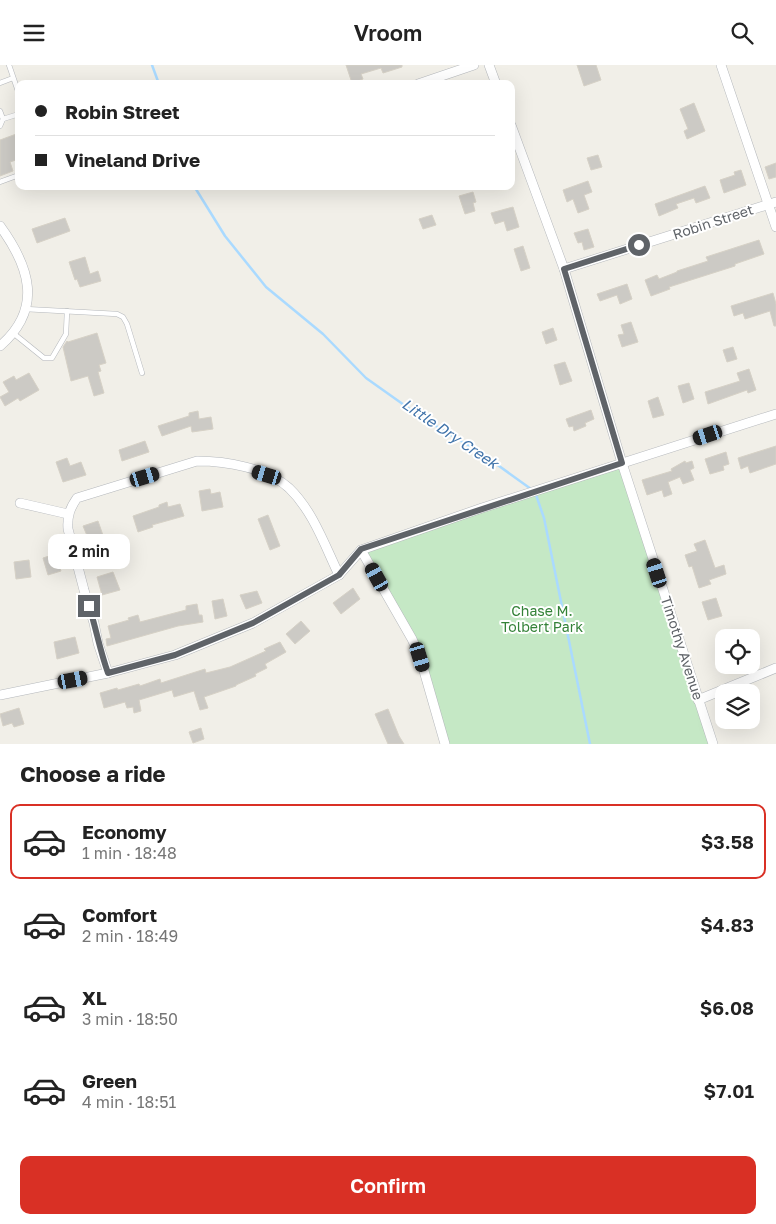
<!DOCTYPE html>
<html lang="en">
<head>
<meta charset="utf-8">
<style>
	body { margin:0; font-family:"Golos Text",sans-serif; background:#f6f6f6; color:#222; height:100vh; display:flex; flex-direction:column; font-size:19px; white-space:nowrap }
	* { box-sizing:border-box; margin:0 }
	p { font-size:16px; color:#767676 }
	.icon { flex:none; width:28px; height:28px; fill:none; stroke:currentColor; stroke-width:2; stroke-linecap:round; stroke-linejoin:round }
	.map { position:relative; height:679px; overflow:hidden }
	.sheet { display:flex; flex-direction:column; background:#fff; flex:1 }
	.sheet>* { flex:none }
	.guide { position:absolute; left:15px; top:15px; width:500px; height:110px; border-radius:10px; box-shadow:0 5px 20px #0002; display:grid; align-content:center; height:110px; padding:0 20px; background:#fff }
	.tools { position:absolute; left:715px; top:564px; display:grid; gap:10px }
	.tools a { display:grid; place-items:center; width:45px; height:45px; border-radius:10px; background:#fff; box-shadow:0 5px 20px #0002; font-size:25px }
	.end { position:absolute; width:22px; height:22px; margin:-11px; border:6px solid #5f6368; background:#fff; box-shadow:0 0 0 2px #fff }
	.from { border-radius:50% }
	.bubble { position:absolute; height:35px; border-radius:10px; background:#fff; box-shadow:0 5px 20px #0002; font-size:16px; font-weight:600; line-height:35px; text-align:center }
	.car { position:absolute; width:15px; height:30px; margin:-15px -8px; border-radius:6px; box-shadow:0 0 4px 1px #0007; background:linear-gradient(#222 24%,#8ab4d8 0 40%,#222 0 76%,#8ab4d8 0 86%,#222 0) }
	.guide b { display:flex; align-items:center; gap:18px; height:48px; font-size:19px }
	.guide b+b { border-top:1px solid #e0e0e0 }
	.guide i { width:12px; height:12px; background:#222 }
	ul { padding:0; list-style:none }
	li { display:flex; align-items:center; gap:15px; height:75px; margin:0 10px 8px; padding:0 10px; border:2px solid transparent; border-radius:10px }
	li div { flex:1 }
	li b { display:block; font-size:19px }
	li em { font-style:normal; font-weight:600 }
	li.on { border-color:#d93025 }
	li>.icon { width:45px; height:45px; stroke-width:1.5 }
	h2 { padding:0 20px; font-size:22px; line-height:60px }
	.action { display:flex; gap:10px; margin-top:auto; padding:10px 20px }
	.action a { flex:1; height:58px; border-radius:10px; background:#d93025; color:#fff; font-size:20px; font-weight:600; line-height:58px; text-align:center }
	header { display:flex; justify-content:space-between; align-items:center; height:65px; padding:0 20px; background:#fff; font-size:22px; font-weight:600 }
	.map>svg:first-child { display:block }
	.green { fill:#c5e8c5 }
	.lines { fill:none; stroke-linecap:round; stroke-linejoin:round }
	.stream { stroke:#aadaff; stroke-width:2.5 }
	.building { fill:#cccac5; stroke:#d6d1c6 }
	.lane-casing { stroke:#b5b8bc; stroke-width:5.5 }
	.street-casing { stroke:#b5b8bc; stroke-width:10 }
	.lane { stroke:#fff; stroke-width:4.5 }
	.street { stroke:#fff; stroke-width:9 }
	.route { stroke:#5f6368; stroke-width:6 }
	.labels { text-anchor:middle; stroke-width:4; stroke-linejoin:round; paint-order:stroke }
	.street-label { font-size:14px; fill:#5f6368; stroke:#fff }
	.park-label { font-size:14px; fill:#348238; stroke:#fff }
	.water-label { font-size:15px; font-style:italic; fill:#4174aa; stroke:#fff }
</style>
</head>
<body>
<header><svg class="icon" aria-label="menu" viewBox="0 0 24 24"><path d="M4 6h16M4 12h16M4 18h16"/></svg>Vroom<svg class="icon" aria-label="search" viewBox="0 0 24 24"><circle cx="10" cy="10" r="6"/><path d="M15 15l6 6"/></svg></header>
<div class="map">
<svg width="776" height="679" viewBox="0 0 776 679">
	<rect width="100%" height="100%" fill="#f1efe8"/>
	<path class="green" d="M622,398L713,679H445L420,592L361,485Z"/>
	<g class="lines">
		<g class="stream">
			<path d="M152,0L159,19"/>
			<path d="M194,121L225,171L266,222L323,269L366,313L421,352L481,388L531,424"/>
			<path d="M535,427L544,453L590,679"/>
		</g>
	</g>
	<g class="building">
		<path d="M346,0H402V2L383,8L381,3L361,9L363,14L352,18Z"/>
		<path d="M577,0H596L601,15L584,21Z"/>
		<path d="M694,38L705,66L687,74L684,66L688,64L680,44Z"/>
		<path d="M19,68V94L10,97L13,106L0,111V75Z"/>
		<path d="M598,90L602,102L591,105L587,93Z"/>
		<path d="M776,98V112L769,114L765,102Z"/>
		<path d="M741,105L746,120L724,128L720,115L735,110L734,107Z"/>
		<path d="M588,116L592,127L584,130L589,144L578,148L573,134L567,137L563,125Z"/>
		<path d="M705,121L710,133L696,138L694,133L676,139L678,143L659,151L655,139Z"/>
		<path d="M473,127L476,137L473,138L475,146L465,149L459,131Z"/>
		<path d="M513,142L519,162L507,166L504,156L495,159L491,148Z"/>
		<path d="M432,150L436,160L423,164L419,154Z"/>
		<path d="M65,153L70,166L37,178L32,164Z"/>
		<path d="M588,164L594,182L584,185L582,177L578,178L574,168Z"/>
		<path d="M759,175L764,189L735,199V201L669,222L670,224L651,231L645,215L657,210L659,214L677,207V206L708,196L706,192Z"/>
		<path d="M523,181L530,203L521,206L514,184Z"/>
		<path d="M85,192L90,209L98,206L101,216L80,222L77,214L75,215L69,197Z"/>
		<path d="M627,219L632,234L620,239L617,230L600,236L597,229Z"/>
		<path d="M773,228L776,239V261H774L770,246L745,254L743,248L734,251L731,241Z"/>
		<path d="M631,257L638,277L622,282L618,270L624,269L621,260Z"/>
		<path d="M553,263L557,275L546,279L542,267Z"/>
		<path d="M97,268L106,298L99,300L101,306L98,307L104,328L94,331L88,311L71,316L63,282L67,276L68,277Z"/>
		<path d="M733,282L737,294L727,297L723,285Z"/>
		<path d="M565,297L572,316L560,320L554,300Z"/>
		<path d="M749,304L756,325L748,328L747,325L708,339L705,327L740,316L737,308Z"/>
		<path d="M29,308L39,325L20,336L18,333L5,341L0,332L9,327L3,317L14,311L16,315Z"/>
		<path d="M689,318L694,334L683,338L678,321Z"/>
		<path d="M658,332L664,350L653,353L648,336Z"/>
		<path d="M591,345L594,354L585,358L586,361L574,366L573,361L569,362L566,354Z"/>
		<path d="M198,346L199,354L211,352L213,364L192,367L191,361L162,371L158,361L189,351V348Z"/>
		<path d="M145,376L149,387L122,396L119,385Z"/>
		<path d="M776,381V399L750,408L748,401L741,404L738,393Z"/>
		<path d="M726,387L729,399L723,401L724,405L710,409L705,394Z"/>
		<path d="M67,393L70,401L81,397L86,410L63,417L56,397Z"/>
		<path d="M685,396L686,398L692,396L694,403L690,405L694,415L683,419L680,412L668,417L672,429L664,432L662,425L647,430L642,415L672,406L671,404Z"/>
		<path d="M210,424L211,429L220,427L223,442L202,446L199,426Z"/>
		<path d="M167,437L168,442L180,439L184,451L152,460L153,462L138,467L133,451L159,442V440Z"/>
		<path d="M268,450L280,481L270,485L258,454Z"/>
		<path d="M98,456L105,476L91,480L83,461Z"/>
		<path d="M705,475L715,503L724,500L726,509L709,515L711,519L699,523L692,501L689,502L685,490L697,486L694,479Z"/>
		<path d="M55,489L61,506L48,510L43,493Z"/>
		<path d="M29,495L31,512L16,514L14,497Z"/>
		<path d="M113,507L120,525L102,530L97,512Z"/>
		<path d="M353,523L360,534L341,549L333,538Z"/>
		<path d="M257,526L262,538L246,544L240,530Z"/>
		<path d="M716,533L722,551L708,555L702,537Z"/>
		<path d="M223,534L227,551L215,554L212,536Z"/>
		<path d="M197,539L199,550H202L203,557L178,561L107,581L106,574L111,573L108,561L129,555L128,553L138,550L140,557L186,545V541Z"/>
		<path d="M301,556L310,566L295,579L286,569Z"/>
		<path d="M75,572L79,588L57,594L54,577Z"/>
		<path d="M280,577L286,587L265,599L267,603L255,609L256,611L236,620V621L204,632L208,643L200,645L194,626L174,632L172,625L139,635L141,646L134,648L133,642L127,643L125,637L104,643L100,628L117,623L118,625L139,619L140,621L160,614L161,618L205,604L206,608L230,602L266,586L264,584Z"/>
		<path d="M19,643L24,659L14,662L12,658L3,661L0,649Z"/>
		<path d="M388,644L399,671L404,679H388L375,649Z"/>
		<path d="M201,663L204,674L193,678L189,667Z"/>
	</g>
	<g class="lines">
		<g class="lane-casing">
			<g id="lane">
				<path d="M9,0L19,29"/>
				<path d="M0,18L13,13"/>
				<path d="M0,46L3,54L0,61"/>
				<path d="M3,54L19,49"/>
				<path d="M0,117L19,110"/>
				<path d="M25,244L117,249L123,252L127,259L142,308"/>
				<path d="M13,268L44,293H52L66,269L67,246"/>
			</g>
		</g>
		<g class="street-casing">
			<g id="street">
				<path d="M489,0L496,19"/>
				<path d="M721,0L776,162"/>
				<path d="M418,19L474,0"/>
				<path d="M511,60L564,204L622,398L713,679"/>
				<path d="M0,161C29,201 44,243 0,281"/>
				<path d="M564,204L776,137"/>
				<path d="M20,438L68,449"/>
				<path d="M361,485L412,574L420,592L445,679"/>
				<path d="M108,608L98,578L94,558L84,525L68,464C67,451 70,443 77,433L197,396C226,396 267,403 289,423C313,446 325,481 339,510"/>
				<path d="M0,630L108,608L175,590L253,558L339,510L361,485L482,443L776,349"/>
				<path d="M698,635L776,603"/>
			</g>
		</g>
		<use href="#lane" class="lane"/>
		<use href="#street" class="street"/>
	</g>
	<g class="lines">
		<path class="route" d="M89,541C96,563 100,586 108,608L175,590L253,558L339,510L361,484L622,398L564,204L639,180"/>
	</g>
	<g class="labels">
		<g class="street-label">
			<text transform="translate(713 157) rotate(-18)" y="5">Robin Street</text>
			<text transform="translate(682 583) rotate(72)" y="5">Timothy Avenue</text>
		</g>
		<g class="park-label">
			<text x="542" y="551">Chase M.<tspan x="542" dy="16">Tolbert Park</tspan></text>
		</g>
		<g class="water-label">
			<text transform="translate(450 369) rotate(34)" y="5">Little Dry Creek</text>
		</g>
	</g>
</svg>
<div class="tools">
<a><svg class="icon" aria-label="locate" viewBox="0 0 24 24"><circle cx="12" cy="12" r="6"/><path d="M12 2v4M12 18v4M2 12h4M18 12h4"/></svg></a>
<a><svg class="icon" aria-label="layers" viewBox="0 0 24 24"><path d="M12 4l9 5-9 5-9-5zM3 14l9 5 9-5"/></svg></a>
</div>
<i class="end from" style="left:639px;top:180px"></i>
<i class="end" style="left:89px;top:541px"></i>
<div class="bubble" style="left:48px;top:469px;width:82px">2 min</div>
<i class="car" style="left:708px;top:370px;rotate:252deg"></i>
<i class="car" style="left:267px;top:410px;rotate:287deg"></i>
<i class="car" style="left:145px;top:412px;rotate:73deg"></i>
<i class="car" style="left:657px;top:508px;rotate:342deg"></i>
<i class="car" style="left:377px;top:512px;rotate:331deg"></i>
<i class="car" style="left:420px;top:592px;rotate:163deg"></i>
<i class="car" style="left:73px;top:615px;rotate:79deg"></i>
<div class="guide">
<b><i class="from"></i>Robin Street</b>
<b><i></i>Vineland Drive</b>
</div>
</div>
<section class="sheet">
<h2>Choose a ride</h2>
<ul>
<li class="on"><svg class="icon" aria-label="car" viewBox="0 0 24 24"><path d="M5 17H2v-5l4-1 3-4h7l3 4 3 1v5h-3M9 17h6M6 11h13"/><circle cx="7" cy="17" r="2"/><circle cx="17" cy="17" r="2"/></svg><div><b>Economy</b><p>1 min · 18:48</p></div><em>$3.58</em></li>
<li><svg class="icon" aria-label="car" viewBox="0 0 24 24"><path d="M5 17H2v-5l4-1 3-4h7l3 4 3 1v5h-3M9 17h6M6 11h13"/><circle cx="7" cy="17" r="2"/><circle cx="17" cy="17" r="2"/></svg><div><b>Comfort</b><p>2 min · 18:49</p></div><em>$4.83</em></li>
<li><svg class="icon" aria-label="car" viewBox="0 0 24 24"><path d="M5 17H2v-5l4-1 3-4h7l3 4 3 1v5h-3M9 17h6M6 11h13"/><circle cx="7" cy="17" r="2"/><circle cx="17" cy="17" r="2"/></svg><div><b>XL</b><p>3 min · 18:50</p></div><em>$6.08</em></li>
<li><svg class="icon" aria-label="car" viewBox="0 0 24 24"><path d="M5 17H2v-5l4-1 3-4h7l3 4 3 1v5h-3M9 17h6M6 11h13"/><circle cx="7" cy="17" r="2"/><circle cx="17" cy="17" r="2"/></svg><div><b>Green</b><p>4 min · 18:51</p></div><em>$7.01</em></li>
</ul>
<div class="action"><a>Confirm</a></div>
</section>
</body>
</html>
